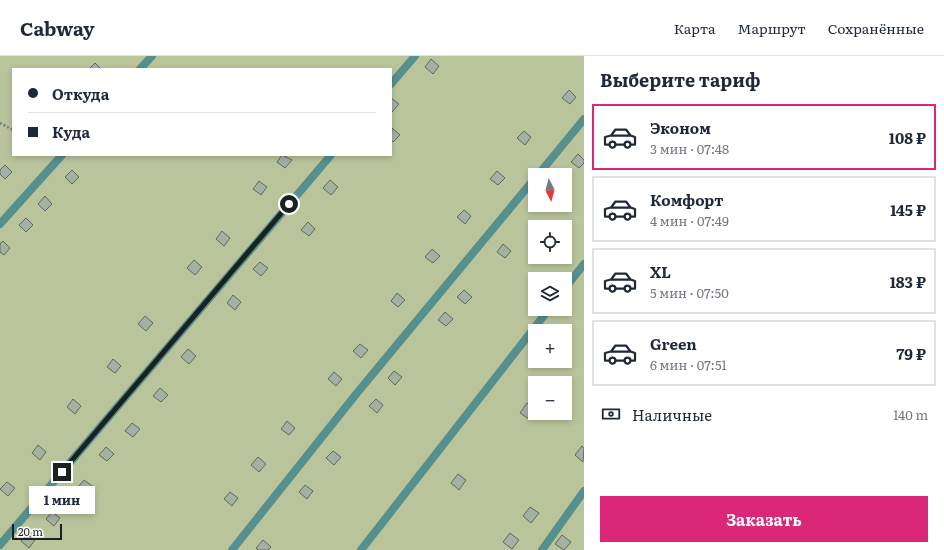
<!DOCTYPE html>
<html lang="ru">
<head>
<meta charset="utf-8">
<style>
	body { margin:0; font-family:Literata,serif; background:#f2f2f3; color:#1f2937; height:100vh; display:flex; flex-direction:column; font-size:15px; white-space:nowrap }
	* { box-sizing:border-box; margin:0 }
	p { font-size:13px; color:#747a83 }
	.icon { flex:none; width:22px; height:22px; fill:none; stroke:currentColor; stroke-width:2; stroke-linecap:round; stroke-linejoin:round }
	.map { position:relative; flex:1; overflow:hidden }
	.side { display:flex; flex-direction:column; background:#fff; width:360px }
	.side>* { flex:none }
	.top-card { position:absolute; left:12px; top:12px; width:380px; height:88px; border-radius:0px; box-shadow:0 2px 6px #0003; display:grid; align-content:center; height:88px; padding:0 16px; background:#fff }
	.needle { width:26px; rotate:174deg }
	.tools { position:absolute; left:528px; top:112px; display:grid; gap:8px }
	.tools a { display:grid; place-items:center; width:44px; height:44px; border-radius:0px; background:#fff; box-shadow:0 2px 6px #0003; font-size:20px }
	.scale { position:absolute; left:12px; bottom:10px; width:50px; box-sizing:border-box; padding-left:4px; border:2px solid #1a221f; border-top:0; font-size:11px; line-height:14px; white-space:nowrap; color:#1a221f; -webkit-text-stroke:3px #fff; paint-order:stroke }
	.end { position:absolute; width:18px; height:18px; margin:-9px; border:5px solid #1a221f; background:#fff; box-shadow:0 0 0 2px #fff }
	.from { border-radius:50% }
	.bubble { position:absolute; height:28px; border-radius:0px; background:#fff; box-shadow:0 2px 6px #0003; font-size:13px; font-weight:700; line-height:28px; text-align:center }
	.top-card b { display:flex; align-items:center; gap:14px; height:38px; font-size:15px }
	.top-card b+b { border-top:1px solid #e0e1e3 }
	.top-card i { width:10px; height:10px; background:#1f2937 }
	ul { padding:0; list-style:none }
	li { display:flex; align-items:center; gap:12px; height:66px; margin:0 8px 6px; padding:0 8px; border:2px solid #e0e1e3; border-radius:0px }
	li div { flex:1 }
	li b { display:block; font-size:15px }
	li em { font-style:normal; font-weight:700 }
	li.selected { border-color:#db2777 }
	li>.icon { width:36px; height:36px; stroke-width:1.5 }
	h2 { padding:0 16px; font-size:18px; line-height:48px }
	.pay { display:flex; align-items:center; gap:10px; height:44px; padding:0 16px; font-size:15px }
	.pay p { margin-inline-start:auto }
	.cta { display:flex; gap:8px; margin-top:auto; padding:8px 16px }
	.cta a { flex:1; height:46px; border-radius:0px; background:#db2777; color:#fff; font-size:16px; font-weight:700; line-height:46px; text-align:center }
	header { display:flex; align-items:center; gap:24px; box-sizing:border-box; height:56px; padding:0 20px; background:#fff; border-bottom:1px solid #e0e1e3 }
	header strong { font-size:19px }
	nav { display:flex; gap:22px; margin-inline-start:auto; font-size:14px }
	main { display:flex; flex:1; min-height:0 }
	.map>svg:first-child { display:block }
	.green { fill:#bac49b; fill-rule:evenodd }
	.building { fill:#a3b0a2; stroke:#5e6a5d }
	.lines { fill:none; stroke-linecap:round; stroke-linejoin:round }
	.path { stroke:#717f7a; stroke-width:2.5; stroke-dasharray:2 2; stroke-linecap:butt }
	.service { stroke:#558f8e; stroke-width:8 }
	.route { stroke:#1a221f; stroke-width:5 }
</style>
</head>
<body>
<header>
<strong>Cabway</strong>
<nav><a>Карта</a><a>Маршрут</a><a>Сохранённые</a></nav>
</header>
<main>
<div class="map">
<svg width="584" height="494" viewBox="0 0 584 494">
	<rect width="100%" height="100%" fill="#cfe4db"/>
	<path class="green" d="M0,0H584V494H0ZM13,13H391V99H13ZM535,119H565V149H535ZM535,171H565V201H535ZM535,223H565V253H535ZM535,275H565V305H535ZM535,327H565V357H535Z"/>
	<g class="building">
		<path d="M431,3L439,10L433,18L425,11Z"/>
		<path d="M95,7L101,13H89Z"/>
		<path d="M569,34L576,41L570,48L562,42Z"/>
		<path d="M391,42L399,48L392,56L391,55Z"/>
		<path d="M392,72L400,79L393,86L391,84Z"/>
		<path d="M524,75L531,81L525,89L517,82Z"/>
		<path d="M578,98L584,104V107L579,112L571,106Z"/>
		<path d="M282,99L292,104L285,112L277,106Z"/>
		<path d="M5,109L12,116L5,123L0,118V114Z"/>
		<path d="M72,114L79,121L72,128L65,121Z"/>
		<path d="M497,115L505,122L498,129L490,123Z"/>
		<path d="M330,124L338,131L331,139L323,132Z"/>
		<path d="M259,125L267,131L261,139L253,133Z"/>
		<path d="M45,140L52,148L45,155L38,148Z"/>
		<path d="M538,149H549L544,155Z"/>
		<path d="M464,154L471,160L465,168L457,161Z"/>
		<path d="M26,162L33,169L26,176L19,169Z"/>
		<path d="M308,166L315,173L309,180L301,174Z"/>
		<path d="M222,175L230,182L224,190L216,183Z"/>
		<path d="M3,185L10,192L4,199L0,196V188Z"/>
		<path d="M503,188L511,195L505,202L497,196Z"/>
		<path d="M432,193L440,200L433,207L425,201Z"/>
		<path d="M194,204L202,211L195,219L187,212Z"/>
		<path d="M260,206L268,212L261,220L253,213Z"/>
		<path d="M464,234L472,241L465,248L457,241Z"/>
		<path d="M397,237L405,244L398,251L391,245Z"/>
		<path d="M233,239L241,246L235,254L227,247Z"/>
		<path d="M445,256L453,263L446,270L438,264Z"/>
		<path d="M145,260L153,267L146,275L138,268Z"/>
		<path d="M360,288L368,294L361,302L353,295Z"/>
		<path d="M188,293L196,300L189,308L181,301Z"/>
		<path d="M113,303L121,310L115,317L107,311Z"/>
		<path d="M394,315L402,321L395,329L388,322Z"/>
		<path d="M334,316L342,323L336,330L328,323Z"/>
		<path d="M160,332L168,339L161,346L153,340Z"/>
		<path d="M73,343L81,350L75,358L67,351Z"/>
		<path d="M376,343L383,349L377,357L369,350Z"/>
		<path d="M527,347L535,353L529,363L520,357Z"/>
		<path d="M287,365L295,372L289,379L281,373Z"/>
		<path d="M132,367L140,373L133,381L125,375Z"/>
		<path d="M38,389L46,396L40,404L32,397Z"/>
		<path d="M582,390L584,392L583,406L575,399Z"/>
		<path d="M106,391L114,398L107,405L99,399Z"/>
		<path d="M333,395L341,401L334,409L326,402Z"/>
		<path d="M258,401L266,408L259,416L251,409Z"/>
		<path d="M458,418L466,424L459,434L451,427Z"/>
		<path d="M84,424L92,430L86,438L78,431Z"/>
		<path d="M7,426L15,432L8,440L0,433Z"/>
		<path d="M305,429L313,435L307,443L299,436Z"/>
		<path d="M230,436L238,442L232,450L224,443Z"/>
		<path d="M530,451L539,457L531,467L523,460Z"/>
		<path d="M52,456L60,462L54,470L46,463Z"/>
		<path d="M510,477L519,484L512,493L503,486Z"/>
		<path d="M27,478L35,484L29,492L21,485Z"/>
		<path d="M562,479L571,486L564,494L555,488Z"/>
		<path d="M263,484L271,491L268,494H258L256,492Z"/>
	</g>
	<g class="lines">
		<path class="path" d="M0,67L13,74"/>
		<g class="service">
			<path d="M140,13L152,0"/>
			<path d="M391,28L415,0"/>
			<path d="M538,119L584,63"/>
			<path d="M0,168L62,99"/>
			<path d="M565,232L584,208"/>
			<path d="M0,489L331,99"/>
			<path d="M232,494L357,337L535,122"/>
			<path d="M361,494L549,253"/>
			<path d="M542,494L584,435"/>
		</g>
	</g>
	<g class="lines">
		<path class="route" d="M62,416L289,148"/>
	</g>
</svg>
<div class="tools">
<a><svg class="needle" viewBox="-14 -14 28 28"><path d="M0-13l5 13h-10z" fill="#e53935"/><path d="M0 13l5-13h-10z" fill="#747a83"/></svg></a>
<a><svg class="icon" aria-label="locate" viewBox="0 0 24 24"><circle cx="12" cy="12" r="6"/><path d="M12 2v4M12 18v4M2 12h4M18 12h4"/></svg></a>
<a><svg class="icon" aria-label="layers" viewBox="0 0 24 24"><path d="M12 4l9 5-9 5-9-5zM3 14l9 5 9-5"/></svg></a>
<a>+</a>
<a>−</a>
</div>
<div class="scale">20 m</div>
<i class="end from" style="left:289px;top:148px"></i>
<i class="end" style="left:62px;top:416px"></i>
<div class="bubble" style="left:29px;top:430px;width:66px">1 мин</div>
<div class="top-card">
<b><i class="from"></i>Откуда</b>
<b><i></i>Куда</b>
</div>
</div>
<section class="side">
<h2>Выберите тариф</h2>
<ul>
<li class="selected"><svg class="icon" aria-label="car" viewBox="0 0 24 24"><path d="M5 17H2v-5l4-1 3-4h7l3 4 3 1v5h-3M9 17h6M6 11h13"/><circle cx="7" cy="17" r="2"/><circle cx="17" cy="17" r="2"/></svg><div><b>Эконом</b><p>3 мин · 07:48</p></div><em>108 ₽</em></li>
<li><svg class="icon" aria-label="car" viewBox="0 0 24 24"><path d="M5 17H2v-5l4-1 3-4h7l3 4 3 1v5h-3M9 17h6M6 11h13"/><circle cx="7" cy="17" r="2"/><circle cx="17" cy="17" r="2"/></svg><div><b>Комфорт</b><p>4 мин · 07:49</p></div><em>145 ₽</em></li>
<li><svg class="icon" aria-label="car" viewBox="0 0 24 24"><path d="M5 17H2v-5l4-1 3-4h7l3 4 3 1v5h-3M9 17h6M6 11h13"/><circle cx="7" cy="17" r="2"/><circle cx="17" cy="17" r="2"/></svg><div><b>XL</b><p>5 мин · 07:50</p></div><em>183 ₽</em></li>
<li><svg class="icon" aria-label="car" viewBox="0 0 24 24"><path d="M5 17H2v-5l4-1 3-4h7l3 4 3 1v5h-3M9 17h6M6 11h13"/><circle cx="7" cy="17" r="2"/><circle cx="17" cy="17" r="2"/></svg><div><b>Green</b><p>6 мин · 07:51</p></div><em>79 ₽</em></li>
</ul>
<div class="pay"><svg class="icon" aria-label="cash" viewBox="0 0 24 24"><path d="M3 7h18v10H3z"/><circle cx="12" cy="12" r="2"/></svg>Наличные<p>140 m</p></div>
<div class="cta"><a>Заказать</a></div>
</section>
</main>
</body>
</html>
